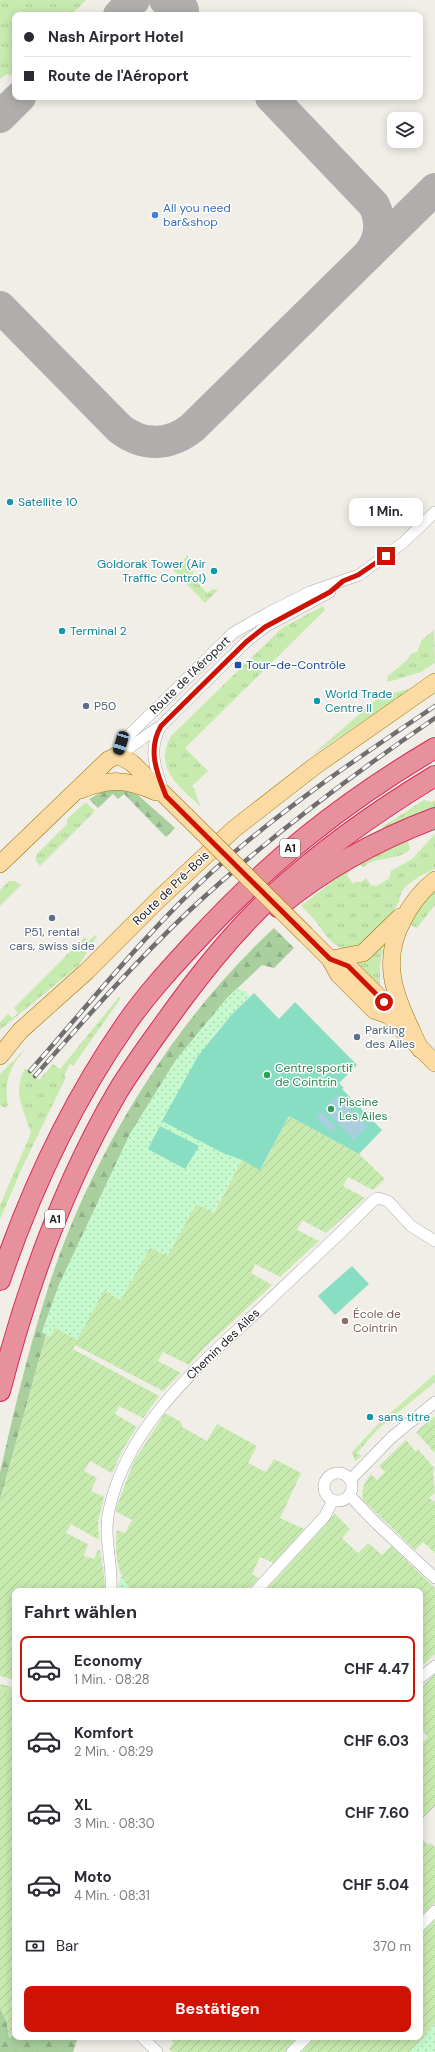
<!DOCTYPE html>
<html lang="de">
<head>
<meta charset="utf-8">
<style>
	body { margin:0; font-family:"DM Sans",sans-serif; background:#f2f2f3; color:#2b2b33; height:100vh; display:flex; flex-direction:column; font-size:15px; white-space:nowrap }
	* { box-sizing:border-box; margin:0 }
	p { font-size:13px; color:#7c7c81 }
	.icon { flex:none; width:22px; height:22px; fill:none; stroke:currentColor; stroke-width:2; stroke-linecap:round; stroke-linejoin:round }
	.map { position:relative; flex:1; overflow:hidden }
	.panel { position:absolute; left:12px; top:1588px; width:411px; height:452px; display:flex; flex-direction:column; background:#fff; border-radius:8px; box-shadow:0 2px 10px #0003 }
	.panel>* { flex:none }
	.top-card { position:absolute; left:12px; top:12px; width:411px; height:88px; border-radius:8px; box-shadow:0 2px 10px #0003; display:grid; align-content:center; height:88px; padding:0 12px; background:#fff }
	.controls { position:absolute; left:387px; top:112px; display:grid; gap:8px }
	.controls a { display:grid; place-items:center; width:36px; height:36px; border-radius:8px; background:#fff; box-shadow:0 2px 10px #0003; font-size:20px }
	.end { position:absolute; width:18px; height:18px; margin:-9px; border:5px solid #ce1203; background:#fff; box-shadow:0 0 0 2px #fff }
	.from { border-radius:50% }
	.bubble { position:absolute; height:28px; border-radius:8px; background:#fff; box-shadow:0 2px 10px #0003; font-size:13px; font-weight:700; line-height:28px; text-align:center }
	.car { position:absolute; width:12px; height:24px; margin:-12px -6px; border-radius:5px; box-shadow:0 0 3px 1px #0007; background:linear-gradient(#222 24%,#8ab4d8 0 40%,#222 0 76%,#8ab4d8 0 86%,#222 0) }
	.top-card b { display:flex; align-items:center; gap:14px; height:38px; font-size:15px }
	.top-card b+b { border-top:1px solid #e1e1e2 }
	.top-card i { width:10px; height:10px; background:#2b2b33 }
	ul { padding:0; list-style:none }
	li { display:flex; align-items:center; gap:12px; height:66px; margin:0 8px 6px; padding:0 4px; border:2px solid transparent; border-radius:8px }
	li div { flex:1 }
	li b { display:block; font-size:15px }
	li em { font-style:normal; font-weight:700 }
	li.on { border-color:#ce1203 }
	li>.icon { width:36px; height:36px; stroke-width:1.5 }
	h2 { padding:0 12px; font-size:18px; line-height:48px }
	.pay { display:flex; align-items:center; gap:10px; height:44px; padding:0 12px; font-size:15px }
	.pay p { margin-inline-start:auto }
	.primary-button { display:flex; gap:8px; margin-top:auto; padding:8px 12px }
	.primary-button a { flex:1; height:46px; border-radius:8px; background:#ce1203; color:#fff; font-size:16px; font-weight:700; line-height:46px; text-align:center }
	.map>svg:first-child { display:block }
	.grass { fill:url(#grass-tufts) }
	.forest { fill:url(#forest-firs) }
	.park { fill:url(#park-dots) }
	.garden { fill:url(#garden-furrows) }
	.pitch { fill:#87dec3 }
	.water { fill:#a9cedd }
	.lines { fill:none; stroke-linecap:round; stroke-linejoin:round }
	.taxiway { stroke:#b0aeac; stroke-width:32 }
	.minor-casing { stroke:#a8a8a8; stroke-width:12 }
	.primary-casing { stroke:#9b7402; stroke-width:18 }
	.motorway-casing { stroke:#d92a59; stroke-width:22 }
	.minor { stroke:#fff; stroke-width:11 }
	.primary { stroke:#fbdba3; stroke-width:17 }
	.motorway { stroke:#e6919b; stroke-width:20 }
	.rail-casing { stroke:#6f6f6f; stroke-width:4.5 }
	.rail { stroke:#fff; stroke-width:3; stroke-dasharray:9; stroke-linecap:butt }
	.primary-bridge-casing { stroke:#9b7402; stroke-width:18; stroke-linecap:butt }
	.primary-bridge { stroke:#fbdba3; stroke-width:17 }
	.route { stroke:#ce1203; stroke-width:5 }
	.shop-dot { fill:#3f7fe0; stroke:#fff; stroke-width:1.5 }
	.culture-dot { fill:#0f9aa8; stroke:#fff; stroke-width:1.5 }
	.transit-dot { fill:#1a4fb4; stroke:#fff; stroke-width:1.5 }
	.service-dot { fill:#5c6f8a; stroke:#fff; stroke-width:1.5 }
	.leisure-dot { fill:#2e9e5b; stroke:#fff; stroke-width:1.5 }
	.education-dot { fill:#8d6e63; stroke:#fff; stroke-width:1.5 }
	.labels { text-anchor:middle; stroke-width:3; stroke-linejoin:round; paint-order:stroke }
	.shield { fill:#fff; stroke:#646464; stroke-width:1 }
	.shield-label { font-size:11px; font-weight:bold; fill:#212121 }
	.shop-label { font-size:12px; fill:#366cbe; stroke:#fff; text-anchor:start }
	.culture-label { font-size:12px; fill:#0d838f; stroke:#fff; text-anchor:start }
	.transit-label { font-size:12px; fill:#164399; stroke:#fff; text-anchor:start }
	.street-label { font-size:12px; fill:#212121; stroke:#fff }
	.service-label { font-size:12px; fill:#4e5e75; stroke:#fff; text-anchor:start }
	.leisure-label { font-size:12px; fill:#27864d; stroke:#fff; text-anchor:start }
	.education-label { font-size:12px; fill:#785e54; stroke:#fff; text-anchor:start }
</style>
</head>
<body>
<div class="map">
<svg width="435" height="2052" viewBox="0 0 435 2052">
	<defs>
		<pattern id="grass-tufts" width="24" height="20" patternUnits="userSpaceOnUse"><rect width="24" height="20" fill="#c7eaaf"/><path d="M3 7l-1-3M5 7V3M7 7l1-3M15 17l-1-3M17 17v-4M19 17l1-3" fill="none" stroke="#abc896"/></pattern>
		<pattern id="forest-firs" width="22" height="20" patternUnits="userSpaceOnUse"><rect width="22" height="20" fill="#a8cf9d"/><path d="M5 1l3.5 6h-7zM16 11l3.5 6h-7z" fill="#90b187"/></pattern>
		<pattern id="park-dots" width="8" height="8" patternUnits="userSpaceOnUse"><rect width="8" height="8" fill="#c6f9ce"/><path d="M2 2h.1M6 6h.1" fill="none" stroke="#aad5b1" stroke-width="1.8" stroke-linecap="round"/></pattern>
		<pattern id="garden-furrows" width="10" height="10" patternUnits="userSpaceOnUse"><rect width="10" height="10" fill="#c7eaaf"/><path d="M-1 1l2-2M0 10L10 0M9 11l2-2" fill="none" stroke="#abc896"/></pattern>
	</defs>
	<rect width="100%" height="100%" fill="#f1eee8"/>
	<g class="grass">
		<path d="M0,0H86L71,15H15V70L10,76L7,74L0,79Z"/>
		<path d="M188,555V567L193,571V578L207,593L213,589L218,590L205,603L173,570Z"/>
		<path d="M323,606L325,610L185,748L208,771L192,786L194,788L200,806C179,786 153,768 171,736L282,628Z"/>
		<path d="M434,630L435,663L421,672L388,682L387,680L388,676L407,660L411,654L417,652L422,640Z"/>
		<path d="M408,689L409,691L311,756L378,698Z"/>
		<path d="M424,800L431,802L435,800V811L385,832L382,827Z"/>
		<path d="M86,802L95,811L40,866L36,861V855L67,824V819Z"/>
		<path d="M435,834V869C426,872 404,884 401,894C399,897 400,902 397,905C387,920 359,958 339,947C327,940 324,931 316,922C312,916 306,911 301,906L347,870H350L347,875L353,884L354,882H361L366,878L371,885L376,886L389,879L391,871L412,859Z"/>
		<path d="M407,839L410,849C399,862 376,855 364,867L360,865L359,863Z"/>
		<path d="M9,881H15L21,885L0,906V890Z"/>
		<path d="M435,890V905L417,928L408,924L418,908Z"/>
		<path d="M95,935L97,936L79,965L0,1030V1022L8,1014L13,1018L18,1013L14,1008L85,937L89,941Z"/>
		<path d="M385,940L380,964V988L355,967Z"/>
		<path d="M119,997L121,998L73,1066L70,1064L64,1075L66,1077L22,1168L0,1219V1205L31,1133C24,1110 12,1092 25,1068L39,1080L53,1064L60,1069Z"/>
		<path d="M51,1023C27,1048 0,1066 8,1105L5,1108L0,1105V1074Z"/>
		<path d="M435,1374V1382L378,1429L357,1453L362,1456L355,1461L352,1452L380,1422Z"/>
		<path d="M0,1684L15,1688V1693H0Z"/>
	</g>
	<g class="forest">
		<path d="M115,789L130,792L138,795L175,828L166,837L124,794L118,799L113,794L98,808L89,799L100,793Z"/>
		<path d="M274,928L294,948L274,968L262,965L227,998L176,1060L130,1134L59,1285L42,1332L46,1335L0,1500V1473C13,1415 27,1355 45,1298C86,1163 171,1023 274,928Z"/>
		<path d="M0,2008L7,2023L9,2038L15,2035V2037H78L73,2052H0Z"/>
	</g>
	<g class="park">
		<path d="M236,989L246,991L250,996C208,1035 189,1072 163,1121L223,1153L242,1160L213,1213L196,1204L168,1257L150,1248L121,1300L104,1292L77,1340L55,1328L50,1337L42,1332L59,1285L130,1134L176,1060L227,998Z"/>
		<path d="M121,1575L134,1591H118Z"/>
		<path d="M435,2024V2052H409Z"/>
	</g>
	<g class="garden">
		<path d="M289,1116L359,1154L385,1179L373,1190L348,1177L343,1186L365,1198L326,1233L302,1220L297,1230L319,1241L280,1277L255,1264L251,1273L272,1285L205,1347L189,1365L163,1352L158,1361L181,1373L163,1391L75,1345L73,1349L159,1396L143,1418L119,1406L115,1414L137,1427L123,1449L112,1473L90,1461L84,1471L97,1478L91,1491L104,1497L98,1522L99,1540L71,1524L66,1533L88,1544L84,1556L94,1559L98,1550H100L104,1575L105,1591H15V1680L0,1676V1500L46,1335L50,1337L55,1328L77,1340L104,1291L121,1300L150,1248L168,1256L196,1204L214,1213L242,1160L261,1169Z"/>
		<path d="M165,1413L181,1422L182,1427L207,1441L217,1424L257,1446L248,1463L266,1472L274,1459L301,1473L280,1518L304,1529L274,1563L260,1557L252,1574L259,1578L247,1591H134C115,1575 115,1553 117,1530L125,1533L132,1520L115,1511L134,1461Z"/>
		<path d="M435,1416V1453L416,1432Z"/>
		<path d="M406,1440L416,1452L418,1449L435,1469L433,1471L435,1493L429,1498L435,1502V1553L423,1542L415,1550L363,1500C361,1489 364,1483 371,1474L377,1480L385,1472L379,1466Z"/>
		<path d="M335,1514L350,1529L342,1538L358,1553L368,1543L382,1555L391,1546L435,1588V1654L420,1668V1591H265Z"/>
		<path d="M435,1674V1806L420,1821V1743L422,1744L428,1737L420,1728V1689Z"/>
		<path d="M0,1693H15V2035L9,2038L7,2023L0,2008Z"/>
		<path d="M420,1836L428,1845L431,1843L435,1847V1903L420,1918Z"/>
		<path d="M435,1920V2024L409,2052H301L316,2037H420V1934Z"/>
		<path d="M159,2037H300L285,2052H172L169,2049L174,2043L169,2038L162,2040Z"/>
	</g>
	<g class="pitch">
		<path d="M254,993L279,1019L295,1002L357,1065L339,1083L344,1088L342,1089L382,1130L359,1154L289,1116L260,1170L242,1160L223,1153L162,1121L198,1056L232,1014Z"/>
		<path d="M160,1126L199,1146L185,1169L148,1149Z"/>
		<path d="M352,1266L369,1284L335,1315L318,1296Z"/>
	</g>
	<g class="water">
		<path d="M337,1096L367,1127L354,1140L324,1109Z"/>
		<path d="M321,1112L336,1127L331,1132L316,1117Z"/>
	</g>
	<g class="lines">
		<g class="taxiway">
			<path d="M165,0L175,3L183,10L178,0"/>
			<path d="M119,15L134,0"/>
			<path d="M271,97L374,205C382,222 381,238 369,254"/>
			<path d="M0,117L20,97"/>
			<path d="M0,307L120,429C144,447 169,446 192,428L435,189"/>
		</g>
		<g class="minor-casing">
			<g id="minor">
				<path d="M161,726C148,748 155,768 163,790"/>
				<path d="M118,755L122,742L233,633L268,613L310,592L359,575L404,542L435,512"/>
				<path d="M118,755C133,747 145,735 161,726L246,642L265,627L330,592"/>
				<circle cx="338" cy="1487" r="14"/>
				<path d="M350,1480L392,1437L435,1402"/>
				<path d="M349,1495L377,1524L435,1578"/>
				<path d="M111,1591C113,1563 103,1538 109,1510C127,1425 200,1365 260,1309C298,1273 337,1237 374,1200L378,1198L388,1201L411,1226L435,1241"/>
				<path d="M256,1591L325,1516L333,1500"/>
				<path d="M420,1678L435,1666"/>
				<path d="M420,1926L435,1911"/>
				<path d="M142,2037L157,2052"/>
				<path d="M292,2052L307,2037"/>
			</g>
		</g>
		<g class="primary-casing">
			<g id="primary">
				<path d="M80,790C111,778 126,779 156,792"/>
				<path d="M0,864L108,760L118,755L132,763L186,816"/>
				<path d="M306,935L330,959L339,975L374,1010L388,1015"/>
				<path d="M330,959L348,966L384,1002L388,1015L435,1063"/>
				<path d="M332,959L363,953L400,917"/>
				<path d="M420,1049C400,1004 377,968 403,920C411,904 421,891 435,880"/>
				<path d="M0,1056L20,1031L87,971L160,898L234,829L315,766L435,682"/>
			</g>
		</g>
		<g class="motorway-casing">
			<g id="motorway">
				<path d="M278,907C324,869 379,839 435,818"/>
				<path d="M0,1280C31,1189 71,1103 126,1024C146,995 170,969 194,943C267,863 342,803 435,748"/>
				<path d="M0,1391C27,1286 63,1185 118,1091C137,1060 159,1031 180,1002C208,964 238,928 272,896C322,850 377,811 435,776"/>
			</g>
		</g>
		<use href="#minor" class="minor"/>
		<use href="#primary" class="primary"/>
		<use href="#motorway" class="motorway"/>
		<g class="rail-casing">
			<g id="rail">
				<path d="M30,1071C90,1003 147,931 214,870C283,808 359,757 435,706"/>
				<path d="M35,1076C85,1019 135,962 190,910C266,839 349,777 435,718"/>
			</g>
		</g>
		<use href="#rail" class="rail"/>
		<g class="primary-bridge-casing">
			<path id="primary-bridge" d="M186,816L306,935"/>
		</g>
		<use href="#primary-bridge" class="primary-bridge"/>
	</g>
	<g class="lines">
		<path class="route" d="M384,1002L348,966L330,959L166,796C157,773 147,750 161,726L246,642L265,627L330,592L343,581L358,575L386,556"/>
	</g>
	<circle class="shop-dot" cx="155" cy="215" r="4"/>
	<g class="culture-dot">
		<circle cx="10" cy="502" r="4"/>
		<circle cx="214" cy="571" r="4"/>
		<circle cx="62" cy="631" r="4"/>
		<circle cx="317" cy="701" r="4"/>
		<circle cx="370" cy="1417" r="4"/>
	</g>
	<rect class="transit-dot" x="234" y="661" width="8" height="8" rx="2"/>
	<g class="service-dot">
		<circle cx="86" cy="706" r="4"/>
		<circle cx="52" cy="918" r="4"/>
		<circle cx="357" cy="1037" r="4"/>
	</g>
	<g class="leisure-dot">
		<circle cx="267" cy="1075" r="4"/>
		<circle cx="331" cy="1109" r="4"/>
	</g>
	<circle class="education-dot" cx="345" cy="1321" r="4"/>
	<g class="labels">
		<g class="shield">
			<rect x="280" y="839" width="20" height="18" rx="3"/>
			<rect x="45" y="1210" width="20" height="18" rx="3"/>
		</g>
		<g class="shield-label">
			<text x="290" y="852">A1</text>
			<text x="55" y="1223">A1</text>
		</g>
		<g class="shop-label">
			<text x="163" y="212">All you need<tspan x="163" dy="14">bar&amp;shop</tspan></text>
		</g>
		<g class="culture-label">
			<text x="18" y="506">Satellite 10</text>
			<text x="206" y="568" text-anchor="end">Goldorak Tower (Air<tspan x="206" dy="14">Traffic Control)</tspan></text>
			<text x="70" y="635">Terminal 2</text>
			<text x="325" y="698">World Trade<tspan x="325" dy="14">Centre II</tspan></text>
			<text x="378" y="1421">sans titre</text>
		</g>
		<g class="transit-label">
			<text x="246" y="669">Tour-de-Contrôle</text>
		</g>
		<g class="street-label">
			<text transform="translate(190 675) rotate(-44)" y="4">Route de l'Aéroport</text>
			<text transform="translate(171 888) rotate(-44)" y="4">Route de Pré-Bois</text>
			<text transform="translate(223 1344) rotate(-44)" y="4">Chemin des Ailes</text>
		</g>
		<g class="service-label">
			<text x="94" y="710">P50</text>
			<text x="52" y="936" text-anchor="middle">P51, rental<tspan x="52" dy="14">cars, swiss side</tspan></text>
			<text x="365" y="1034">Parking<tspan x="365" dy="14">des Ailes</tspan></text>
		</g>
		<g class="leisure-label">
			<text x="275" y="1072">Centre sportif<tspan x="275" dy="14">de Cointrin</tspan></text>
			<text x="339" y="1106">Piscine<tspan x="339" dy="14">Les Ailes</tspan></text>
		</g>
		<g class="education-label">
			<text x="353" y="1318">École de<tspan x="353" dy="14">Cointrin</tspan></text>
		</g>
	</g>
</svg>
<div class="controls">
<a><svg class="icon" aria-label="layers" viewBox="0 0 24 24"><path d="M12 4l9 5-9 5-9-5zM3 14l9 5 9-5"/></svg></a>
</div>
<i class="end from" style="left:384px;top:1002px"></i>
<i class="end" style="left:386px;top:556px"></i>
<div class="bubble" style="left:349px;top:498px;width:74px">1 Min.</div>
<i class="car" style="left:121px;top:743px;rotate:197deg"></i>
<div class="top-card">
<b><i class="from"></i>Nash Airport Hotel</b>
<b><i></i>Route de l'Aéroport</b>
</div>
<section class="panel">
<h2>Fahrt wählen</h2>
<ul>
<li class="on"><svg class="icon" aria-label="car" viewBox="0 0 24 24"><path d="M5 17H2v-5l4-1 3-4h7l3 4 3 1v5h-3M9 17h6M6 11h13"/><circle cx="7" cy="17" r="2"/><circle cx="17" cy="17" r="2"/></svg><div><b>Economy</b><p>1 Min. · 08:28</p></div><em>CHF 4.47</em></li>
<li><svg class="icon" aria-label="car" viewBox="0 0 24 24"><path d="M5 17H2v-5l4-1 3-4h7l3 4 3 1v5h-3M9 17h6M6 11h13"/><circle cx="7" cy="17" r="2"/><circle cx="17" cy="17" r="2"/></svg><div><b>Komfort</b><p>2 Min. · 08:29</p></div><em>CHF 6.03</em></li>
<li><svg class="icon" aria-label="car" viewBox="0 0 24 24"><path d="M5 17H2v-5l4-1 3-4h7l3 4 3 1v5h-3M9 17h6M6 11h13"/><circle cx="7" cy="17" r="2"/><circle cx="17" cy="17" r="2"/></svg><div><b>XL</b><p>3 Min. · 08:30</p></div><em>CHF 7.60</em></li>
<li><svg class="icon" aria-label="car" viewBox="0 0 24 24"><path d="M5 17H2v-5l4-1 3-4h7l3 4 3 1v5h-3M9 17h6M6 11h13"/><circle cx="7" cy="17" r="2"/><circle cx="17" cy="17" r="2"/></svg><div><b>Moto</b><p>4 Min. · 08:31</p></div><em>CHF 5.04</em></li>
</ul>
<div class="pay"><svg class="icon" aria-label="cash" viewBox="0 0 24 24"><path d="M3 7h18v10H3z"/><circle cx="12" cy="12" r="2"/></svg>Bar<p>370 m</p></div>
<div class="primary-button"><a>Bestätigen</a></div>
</section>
</div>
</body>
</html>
